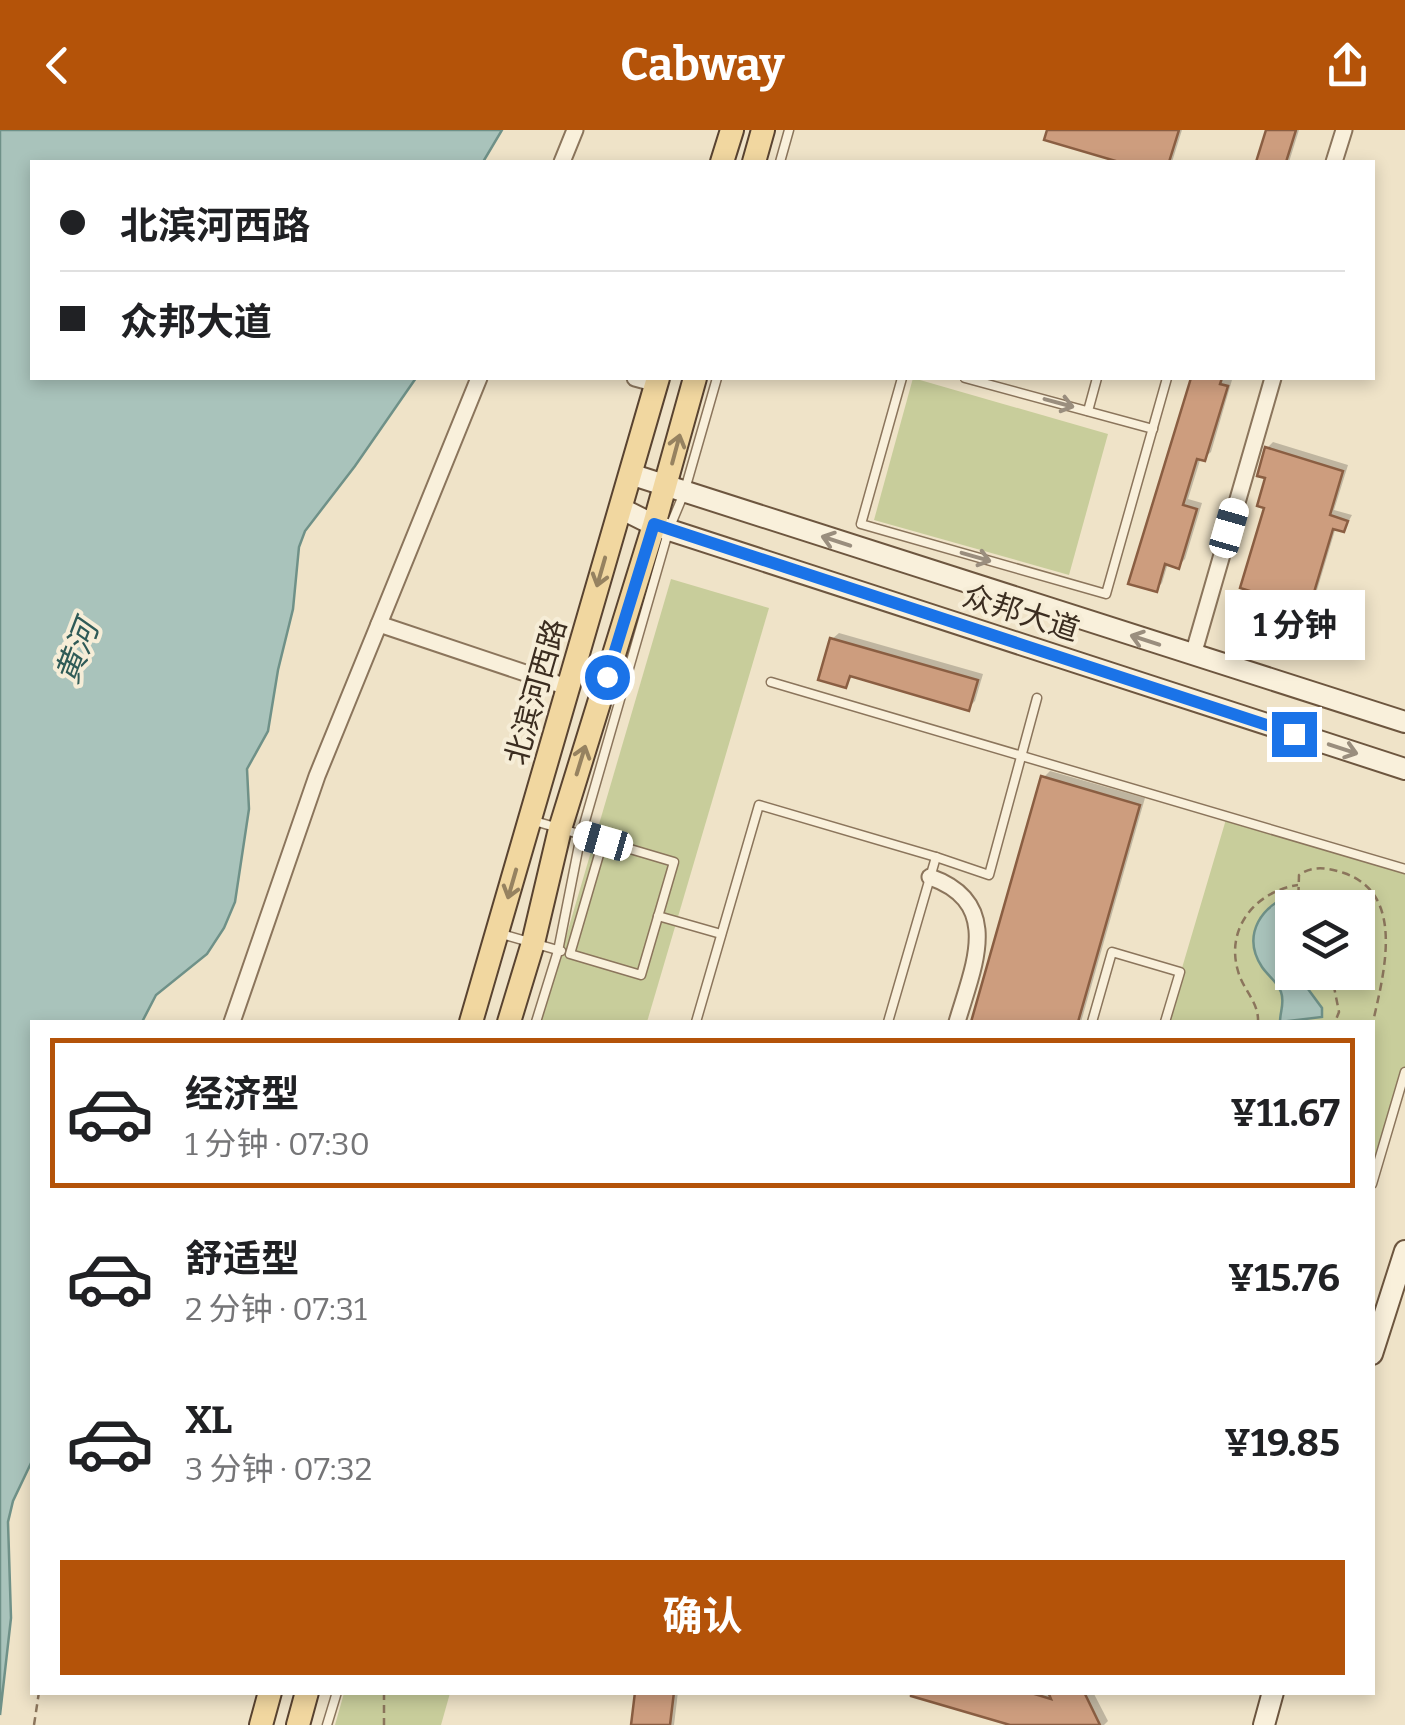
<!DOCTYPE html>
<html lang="zh">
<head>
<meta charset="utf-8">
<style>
	body { margin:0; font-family:Bitter,"Noto Sans SC",serif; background:#f6f6f6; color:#202124; height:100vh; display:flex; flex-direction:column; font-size:38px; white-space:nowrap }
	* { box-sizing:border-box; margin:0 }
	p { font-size:32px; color:#757577 }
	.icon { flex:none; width:55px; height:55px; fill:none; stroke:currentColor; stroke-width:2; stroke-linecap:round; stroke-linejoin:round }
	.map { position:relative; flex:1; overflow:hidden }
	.side { position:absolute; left:30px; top:890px; width:1345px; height:675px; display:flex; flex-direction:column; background:#fff; border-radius:0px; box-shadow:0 5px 15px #0003 }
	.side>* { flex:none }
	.guide { position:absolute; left:30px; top:30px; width:1345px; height:220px; border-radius:0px; box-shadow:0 5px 15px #0003; display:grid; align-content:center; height:220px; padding:0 30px; background:#fff }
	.tools { position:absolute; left:1275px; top:760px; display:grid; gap:20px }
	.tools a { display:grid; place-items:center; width:100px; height:100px; border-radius:0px; background:#fff; box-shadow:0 5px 15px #0003; font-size:50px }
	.end { position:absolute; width:45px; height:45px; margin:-22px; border:12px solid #1a73e8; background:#fff; box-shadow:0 0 0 5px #fff }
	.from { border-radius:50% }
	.bubble { position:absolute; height:70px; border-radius:0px; background:#fff; box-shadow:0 5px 15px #0003; font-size:32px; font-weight:700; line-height:70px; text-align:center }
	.car { position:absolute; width:30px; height:60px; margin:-30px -15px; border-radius:12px; box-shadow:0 0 8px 2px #0007; background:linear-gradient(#fff 24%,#345 0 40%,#fff 0 76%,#345 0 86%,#fff 0) }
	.guide b { display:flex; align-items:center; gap:35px; height:95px; font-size:38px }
	.guide b+b { border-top:2px solid #e0e0e0 }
	.guide i { width:25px; height:25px; background:#202124 }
	ul { padding:18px 0 0; list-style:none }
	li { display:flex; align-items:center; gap:30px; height:150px; margin:0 20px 15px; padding:0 10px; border:5px solid transparent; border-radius:0px }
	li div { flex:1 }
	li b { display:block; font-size:38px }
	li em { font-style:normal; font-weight:700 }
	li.active { border-color:#b45309 }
	li>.icon { width:90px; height:90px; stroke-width:1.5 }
	.cta { display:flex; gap:20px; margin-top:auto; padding:20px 30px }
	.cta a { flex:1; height:115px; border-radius:0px; background:#b45309; color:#fff; font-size:40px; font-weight:700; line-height:115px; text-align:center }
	header { display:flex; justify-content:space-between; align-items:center; height:130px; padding:0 30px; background:#b45309; color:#fff; font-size:45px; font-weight:700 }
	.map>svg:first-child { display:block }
	.green { fill:#c8cd9b; fill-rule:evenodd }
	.water { fill:#a9c3bb; stroke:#6f9188; stroke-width:2.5 }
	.shadow { fill:#0003 }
	.building { fill:#cd9d7e; stroke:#8a5e42; stroke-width:2.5 }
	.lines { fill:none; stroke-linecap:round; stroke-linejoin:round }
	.lane-casing { stroke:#8b755c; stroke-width:11 }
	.street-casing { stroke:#8b755c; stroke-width:19 }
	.secondary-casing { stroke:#6d563f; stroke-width:24 }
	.primary-casing { stroke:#594330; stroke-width:26 }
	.path { stroke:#8b755c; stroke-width:2.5; stroke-dasharray:8 5; stroke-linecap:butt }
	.lane { stroke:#f9f0db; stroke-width:8 }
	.street { stroke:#f9f0db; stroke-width:15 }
	.secondary { stroke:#f9f0db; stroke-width:20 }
	.primary { stroke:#f1d7a0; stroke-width:22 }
	.oneway { stroke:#9a8e7e }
	.oneway2 { stroke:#968260 }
	.route { stroke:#1a73e8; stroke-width:12 }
	.labels { text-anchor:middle; stroke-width:8; stroke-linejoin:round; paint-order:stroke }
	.street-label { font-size:30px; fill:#3b2d20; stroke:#f6edd7 }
	.water-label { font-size:32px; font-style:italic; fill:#2f5b57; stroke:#f6edd7 }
</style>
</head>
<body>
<header><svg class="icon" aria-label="back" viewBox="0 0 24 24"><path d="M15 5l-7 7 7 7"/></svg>Cabway<svg class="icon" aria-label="share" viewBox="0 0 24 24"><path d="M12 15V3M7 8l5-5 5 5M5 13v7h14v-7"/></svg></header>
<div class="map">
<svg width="1405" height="1595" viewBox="0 0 1405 1595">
	<rect width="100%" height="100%" fill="#efe3c8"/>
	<g class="green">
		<path d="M913,248L1108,304L1069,445L874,390Z"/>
		<path d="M671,449L769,478L647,892H541Z"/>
		<path d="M1227,686L1405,739V942L1373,1054L1372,892H1166ZM1292,778H1358V842H1292Z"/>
		<path d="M344,1563H450L441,1595H335Z"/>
	</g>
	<g class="water">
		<path d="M0,0H502L483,32H32V248H416L355,336L305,401L299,417L293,479L278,540L268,601L247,639L249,679L235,772L224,798L207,824L156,865L142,892H32V1331L13,1371L8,1392L11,1488L0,1585Z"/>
		<path d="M1294,765L1311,767L1327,777L1292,778V842L1314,843L1308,859L1322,878V887L1280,892C1280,881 1285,873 1281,862C1277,851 1268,846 1262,837C1241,805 1262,773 1294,765Z"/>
	</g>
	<g class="shadow">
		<path d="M1050,0H1182L1172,32H1128L1047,8Z"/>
		<path d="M1269,0H1299L1289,32H1259Z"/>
		<path d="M1193,248L1232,250L1211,322L1204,328L1201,327L1188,369L1202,373L1185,429L1178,436L1168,433L1162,453L1156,459L1132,452Z"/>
		<path d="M1273,312L1348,335L1334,380L1352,385L1344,400L1336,397L1314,470L1308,476L1267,376V318Z"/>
		<path d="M839,503L983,544L975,571L968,578L853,545L845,555L832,509Z"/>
		<path d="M1050,641L1145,668L1081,892H973L1044,647Z"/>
		<path d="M638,1562H678L674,1595H633Z"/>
		<path d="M909,1562H1093L1108,1591L1104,1595H1019Z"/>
	</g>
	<g class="building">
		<path d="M1047,0H1179L1169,32H1119L1044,10Z"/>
		<path d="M1266,0H1296L1286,32H1256Z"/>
		<path d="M1191,248H1222L1220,254L1228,256L1205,331L1197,329L1183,375L1197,379L1179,439L1165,434L1157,462L1128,454Z"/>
		<path d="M1265,317L1343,341L1330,385L1348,391L1344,402L1333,399L1309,479L1240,458L1264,378L1257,376L1265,348L1257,346Z"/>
		<path d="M830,508L978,550L969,581L850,546L846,558L818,550Z"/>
		<path d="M1041,646L1140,675L1078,892H971Z"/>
		<path d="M635,1562H674L670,1595H631Z"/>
		<path d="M911,1562H1028L1051,1569L1048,1562H1084L1100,1595H1010L911,1566Z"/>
	</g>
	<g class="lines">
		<g class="lane-casing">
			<g id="lane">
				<path d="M780,32L789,0"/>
				<path d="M902,248L861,394L1106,464L1167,248"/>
				<path d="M965,248L1153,299"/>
				<path d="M1088,281L1097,248"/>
				<path d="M771,552L1405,739"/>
				<path d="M531,690L603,711"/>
				<path d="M603,711L674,732L641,845L570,824Z"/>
				<path d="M936,727L989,745L1037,568"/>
				<path d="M658,786L721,804"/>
				<path d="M498,803L561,821"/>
				<path d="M536,892L558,821L581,705L669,399L684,363L717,248"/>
				<path d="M696,892L759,675L936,727L888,892"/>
				<path d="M1092,892L1112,822L1180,842L1165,892"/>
				<path d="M1372,1054L1405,942"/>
				<path d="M327,1595L337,1562"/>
			</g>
		</g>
		<g class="street-casing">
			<g id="street">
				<path d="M562,32L575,0"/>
				<path d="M1334,32L1344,0"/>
				<path d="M635,248L657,254"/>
				<path d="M379,494L479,248"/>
				<path d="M1193,525L1273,248"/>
				<path d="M930,747C1004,773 973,837 957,892"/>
				<path d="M232,892L317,646L379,494L567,557"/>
			</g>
		</g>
		<g class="secondary-casing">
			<g id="secondary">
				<path d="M630,344L1405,592"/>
				<path d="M620,378L654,395L1405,639"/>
				<path d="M1372,1224L1405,1121"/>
				<path d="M1264,1595L1273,1562"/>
			</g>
		</g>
		<g class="primary-casing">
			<g id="primary">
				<path d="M722,32L732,0"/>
				<path d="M754,32L763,0"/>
				<path d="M471,892L658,248"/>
				<path d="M509,892L533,813L560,699L654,395L695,248"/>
				<path d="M261,1595L270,1562"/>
				<path d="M298,1595L307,1562"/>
			</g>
		</g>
		<g class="path">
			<path d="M1298,778L1299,745C1313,735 1328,738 1344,743C1405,764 1385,840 1372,896"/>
			<path d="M1331,842L1339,882L1335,892"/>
			<path d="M1258,892C1259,872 1243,860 1238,841C1225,797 1257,761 1298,755"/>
			<path d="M384,1562V1595"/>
			<path d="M34,1595L39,1562"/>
		</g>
		<use href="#lane" class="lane"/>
		<use href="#street" class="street"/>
		<use href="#secondary" class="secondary"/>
		<use href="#primary" class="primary"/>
	</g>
	<defs><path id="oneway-shaft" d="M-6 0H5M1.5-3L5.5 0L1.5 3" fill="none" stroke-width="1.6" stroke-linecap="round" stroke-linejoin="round" transform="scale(2.5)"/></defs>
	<g class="oneway">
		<use href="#oneway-shaft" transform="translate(1059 273) rotate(15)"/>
		<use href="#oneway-shaft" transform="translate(836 411) rotate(-162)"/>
		<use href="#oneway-shaft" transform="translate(976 427) rotate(16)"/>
		<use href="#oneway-shaft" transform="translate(1145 510) rotate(-162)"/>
		<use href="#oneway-shaft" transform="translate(1343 619) rotate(18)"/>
	</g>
	<g class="oneway2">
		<use href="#oneway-shaft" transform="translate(676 319) rotate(-75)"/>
		<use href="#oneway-shaft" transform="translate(601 442) rotate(106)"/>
		<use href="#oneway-shaft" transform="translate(581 630) rotate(-73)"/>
		<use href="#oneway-shaft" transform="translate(512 754) rotate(106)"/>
	</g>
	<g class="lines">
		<path class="route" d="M607,547L654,394L1294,604"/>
	</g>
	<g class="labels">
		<g class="street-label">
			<text transform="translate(1021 483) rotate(18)" y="10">众邦大道</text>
			<text transform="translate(536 562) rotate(-74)" y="10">北滨河西路</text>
		</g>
		<g class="water-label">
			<text transform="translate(77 522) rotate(-69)" y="11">黄河</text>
		</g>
	</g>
</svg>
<div class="tools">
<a><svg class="icon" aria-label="layers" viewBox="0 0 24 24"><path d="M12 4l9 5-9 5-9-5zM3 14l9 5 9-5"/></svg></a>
</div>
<i class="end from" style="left:607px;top:547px"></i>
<i class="end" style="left:1294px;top:604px"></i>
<div class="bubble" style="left:1225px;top:460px;width:140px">1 分钟</div>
<i class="car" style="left:1229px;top:398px;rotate:16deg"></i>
<i class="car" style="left:603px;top:711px;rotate:286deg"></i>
<div class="guide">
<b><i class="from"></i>北滨河西路</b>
<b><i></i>众邦大道</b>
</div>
<section class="side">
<ul>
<li class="active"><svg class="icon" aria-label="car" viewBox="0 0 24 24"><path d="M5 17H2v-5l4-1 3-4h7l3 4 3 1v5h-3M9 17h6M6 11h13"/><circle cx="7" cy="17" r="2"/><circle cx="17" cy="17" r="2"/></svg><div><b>经济型</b><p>1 分钟 · 07:30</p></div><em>¥11.67</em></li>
<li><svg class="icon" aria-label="car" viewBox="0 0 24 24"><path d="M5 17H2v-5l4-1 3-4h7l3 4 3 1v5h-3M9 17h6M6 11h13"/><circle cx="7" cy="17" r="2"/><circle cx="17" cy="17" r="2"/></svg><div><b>舒适型</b><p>2 分钟 · 07:31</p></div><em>¥15.76</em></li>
<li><svg class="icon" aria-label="car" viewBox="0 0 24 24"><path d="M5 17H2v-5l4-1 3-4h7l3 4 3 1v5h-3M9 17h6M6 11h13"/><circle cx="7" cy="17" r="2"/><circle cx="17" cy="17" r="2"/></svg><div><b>XL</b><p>3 分钟 · 07:32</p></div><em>¥19.85</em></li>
</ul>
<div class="cta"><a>确认</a></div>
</section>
</div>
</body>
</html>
